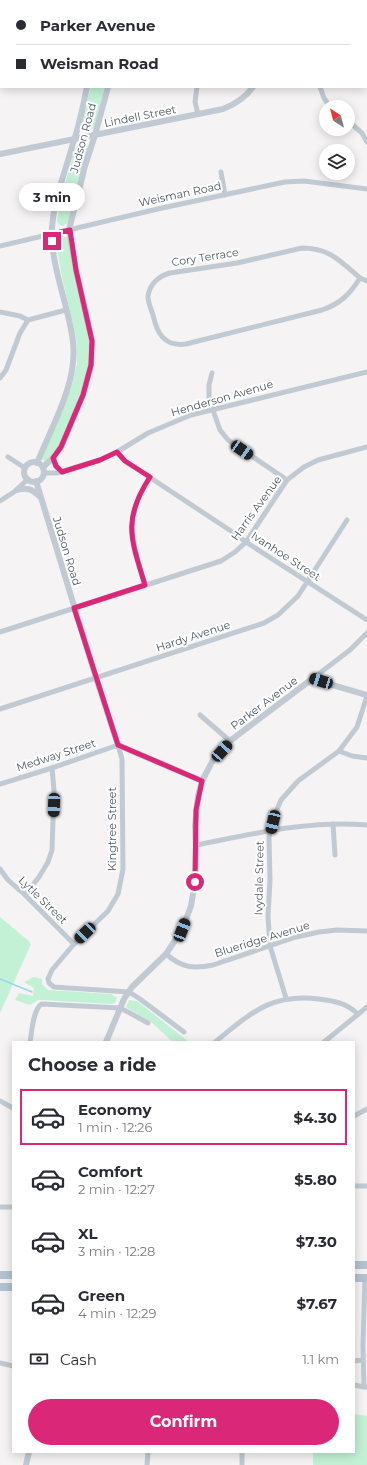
<!DOCTYPE html>
<html lang="en">
<head>
<meta charset="utf-8">
<style>
	body { margin:0; font-family:Montserrat,sans-serif; background:#f2f2f3; color:#2b2b33; height:100vh; display:flex; flex-direction:column; font-size:15px; white-space:nowrap }
	* { box-sizing:border-box; margin:0 }
	p { font-size:13px; color:#7c7c81 }
	.icon { flex:none; width:22px; height:22px; fill:none; stroke:currentColor; stroke-width:2; stroke-linecap:round; stroke-linejoin:round }
	.map { position:relative; flex:1; overflow:hidden }
	.sheet { position:absolute; left:12px; top:1041px; width:343px; height:412px; display:flex; flex-direction:column; background:#fff; border-radius:0px; box-shadow:0 2px 10px #0003 }
	.sheet>* { flex:none }
	.guide { position:absolute; left:0px; top:0px; width:367px; height:88px; box-shadow:0 2px 10px #0003; display:grid; align-content:center; height:88px; padding:0 16px; background:#fff }
	.needle { width:26px; rotate:324deg }
	.buttons { position:absolute; left:319px; top:100px; display:grid; gap:8px }
	.buttons a { display:grid; place-items:center; width:36px; height:36px; border-radius:50%; background:#fff; box-shadow:0 2px 10px #0003; font-size:20px }
	.end { position:absolute; width:18px; height:18px; margin:-9px; border:5px solid #db2777; background:#fff; box-shadow:0 0 0 2px #fff }
	.from { border-radius:50% }
	.bubble { position:absolute; height:28px; border-radius:14px; background:#fff; box-shadow:0 2px 10px #0003; font-size:13px; font-weight:700; line-height:28px; text-align:center }
	.car { position:absolute; width:12px; height:24px; margin:-12px -6px; border-radius:5px; box-shadow:0 0 3px 1px #0007; background:linear-gradient(#222 24%,#8ab4d8 0 40%,#222 0 76%,#8ab4d8 0 86%,#222 0) }
	.guide b { display:flex; align-items:center; gap:14px; height:38px; font-size:15px }
	.guide b+b { border-top:1px solid #e1e1e2 }
	.guide i { width:10px; height:10px; background:#2b2b33 }
	ul { padding:0; list-style:none }
	li { display:flex; align-items:center; gap:12px; height:56px; margin:0 8px 6px; padding:0 8px; border:2px solid transparent; border-radius:0px }
	li div { flex:1 }
	li b { display:block; font-size:15px }
	li em { font-style:normal; font-weight:700 }
	li.active { border-color:#db2777 }
	li>.icon { width:36px; height:36px; stroke-width:1.5 }
	h2 { padding:0 16px; font-size:18px; line-height:48px }
	.pay { display:flex; align-items:center; gap:10px; height:44px; padding:0 16px; font-size:15px }
	.pay p { margin-inline-start:auto }
	.primary-button { display:flex; gap:8px; margin-top:auto; padding:8px 16px }
	.primary-button a { flex:1; height:46px; border-radius:24px; background:#db2777; color:#fff; font-size:16px; font-weight:700; line-height:46px; text-align:center }
	.map>svg:first-child { display:block }
	.green { fill:#c3f1d5 }
	.lines { fill:none; stroke-linecap:round; stroke-linejoin:round }
	.stream { stroke:#90daee; stroke-width:1.5 }
	.minor { stroke:#c1cad2; stroke-width:5 }
	.tertiary { stroke:#c1cad2; stroke-width:6 }
	.primary { stroke:#b3c2d1; stroke-width:8 }
	.route { stroke:#db2777; stroke-width:5 }
	.labels { text-anchor:middle; stroke-width:4; stroke-linejoin:round; paint-order:stroke }
	.street-label { font-size:11px; fill:#4a5661; stroke:#fff }
</style>
</head>
<body>
<div class="map">
<svg width="367" height="1465" viewBox="0 0 367 1465">
	<rect width="100%" height="100%" fill="#f5f3f3"/>
	<g class="green">
		<path d="M91,87H105L95,124L93,129L86,132L80,126Z"/>
		<path d="M86,141L88,148L69,222L63,226L60,225L57,222L61,198L74,151L79,144Z"/>
		<path d="M63,236L68,238L89,339V368L85,383L61,442L51,456L45,462L41,458L71,388L77,364V347L75,333L62,277L56,243L58,238Z"/>
		<path d="M0,917L30,942L29,943L31,944L0,1013Z"/>
		<path d="M34,977L42,979V984L48,990L111,994L117,998L115,1003L110,1004L43,1000H38L30,1005L15,1000L19,993L33,996L34,988L24,982Z"/>
		<path d="M129,1000L137,1001L189,1042H173L151,1022L126,1007Z"/>
		<path d="M354,1414L367,1416V1465H313V1452H354Z"/>
	</g>
	<g class="lines">
		<path class="stream" d="M0,979L32,992"/>
		<g class="minor">
			<path d="M284,0L285,1"/>
			<path d="M225,1L226,0"/>
			<path d="M0,72L1,71"/>
			<path d="M197,87L195,102L198,114"/>
			<path d="M320,87L324,98L330,107"/>
			<path d="M348,121L362,133L367,142"/>
			<path d="M221,172L225,195"/>
			<path d="M0,246L162,208L285,182L304,181L367,189"/>
			<path d="M302,248C330,248 340,261 360,278C350,294 340,304 322,310L186,344C164,347 157,333 153,315C151,309 148,302 148,297C149,284 159,276 170,273L237,263Z"/>
			<path d="M360,278L367,281"/>
			<path d="M0,312L20,316L28,320L66,310"/>
			<path d="M212,373L209,385V399L220,430L228,440L287,480"/>
			<path d="M0,378L6,370L20,333L28,320"/>
			<path d="M117,452L125,461L234,533L246,542L367,620"/>
			<path d="M8,457L25,468"/>
			<path d="M44,473H57L100,460L117,452L148,433L191,415L367,372"/>
			<path d="M0,501L14,492L28,479"/>
			<path d="M145,585C132,539 122,520 150,477"/>
			<path d="M0,632L221,561L235,552L246,542L287,480L304,467L318,460L367,447"/>
			<path d="M312,679L350,650L367,633"/>
			<path d="M0,709L264,623L278,615L298,596L347,520"/>
			<path d="M200,715L230,741"/>
			<path d="M339,751L352,756L367,758"/>
			<path d="M0,784L52,768L118,745L122,759L123,869L118,894L108,911L74,944L52,970L48,979L49,983L54,987L129,992L140,999L184,1032"/>
			<path d="M333,824L335,855"/>
			<path d="M196,845C253,834 309,820 367,825"/>
			<path d="M0,869L8,880L25,895L74,944"/>
			<path d="M25,895L39,877L48,862L52,850L54,790L52,768"/>
			<path d="M166,954C182,968 194,969 213,965L296,937L319,932L337,930L367,931"/>
			<path d="M286,998L270,946L268,916L270,880L269,837L275,814L281,800L298,781L339,751L357,727L367,696"/>
			<path d="M30,1042C32,1032 33,1008 42,1004L120,1008L128,1012L148,1023"/>
			<path d="M215,1042C250,1014 270,993 319,999C335,1001 346,1003 358,1014"/>
			<path d="M324,1042L367,1007"/>
			<path d="M0,1101L13,1108"/>
			<path d="M354,1116L367,1109"/>
			<path d="M354,1186H367"/>
			<path d="M0,1207H13"/>
			<path d="M365,1278L363,1346L364,1387H367"/>
			<path d="M354,1361L363,1360"/>
			<path d="M0,1363L13,1366"/>
			<path d="M354,1385L364,1387"/>
			<path d="M242,1452V1465"/>
			<path d="M147,1465L148,1452"/>
		</g>
		<g class="tertiary">
			<path d="M113,1V0"/>
			<path d="M132,1L133,0"/>
			<path d="M366,28L367,27"/>
			<path d="M0,154L223,109C236,104 245,98 253,87"/>
			<path d="M53,458L56,466L62,472"/>
			<circle cx="34" cy="472" r="10"/>
			<path d="M37,463C52,426 78,382 73,342C69,306 50,265 52,228C54,198 66,170 74,140C80,123 83,105 87,87"/>
			<path d="M43,467L53,458L61,447L83,395L91,365L92,341L76,270L69,230L85,166L95,135L108,87"/>
			<path d="M36,481L96,678L118,745L202,781"/>
			<path d="M17,490C27,487 32,489 39,496"/>
			<path d="M106,1042L124,999L132,987L166,954L182,930L191,906L195,882L196,845L195,826L198,796L202,781L213,760L230,741L312,679L367,695"/>
			<path d="M26,1465L29,1452"/>
		</g>
		<g class="primary">
			<path d="M354,1265H367"/>
			<path d="M0,1275H13"/>
			<path d="M354,1278H367"/>
			<path d="M0,1287H13"/>
		</g>
	</g>
	<g class="lines">
		<path class="route" d="M52,241V234L70,230L76,270L92,341L91,365L83,395L61,447L53,458L56,466L62,472L100,460L117,452L125,461L150,477C122,520 131,539 145,585L74,608L118,745L202,781L196,810L195,882"/>
	</g>
	<g class="labels">
		<g class="street-label">
			<text transform="translate(140 116) rotate(-11)" y="4">Lindell Street</text>
			<text transform="translate(83 138) rotate(-75)" y="4">Judson Road</text>
			<text transform="translate(180 194) rotate(-12)" y="4">Weisman Road</text>
			<text transform="translate(205 257) rotate(-9)" y="4">Cory Terrace</text>
			<text transform="translate(222 398) rotate(-16)" y="4">Henderson Avenue</text>
			<text transform="translate(256 508) rotate(-54)" y="4">Harris Avenue</text>
			<text transform="translate(67 551) rotate(73)" y="4">Judson Road</text>
			<text transform="translate(286 556) rotate(33)" y="4">Ivanhoe Street</text>
			<text transform="translate(193 636) rotate(-18)" y="4">Hardy Avenue</text>
			<text transform="translate(264 703) rotate(-37)" y="4">Parker Avenue</text>
			<text transform="translate(56 755) rotate(-18)" y="4">Medway Street</text>
			<text transform="translate(112 829) rotate(-90)" y="4">Kingtree Street</text>
			<text transform="translate(259 878) rotate(-89)" y="4">Ivydale Street</text>
			<text transform="translate(43 900) rotate(44)" y="4">Lytle Street</text>
			<text transform="translate(262 939) rotate(-17)" y="4">Blueridge Avenue</text>
		</g>
	</g>
</svg>
<div class="buttons">
<a><svg class="needle" viewBox="-14 -14 28 28"><path d="M0-13l5 13h-10z" fill="#e53935"/><path d="M0 13l5-13h-10z" fill="#7c7c81"/></svg></a>
<a><svg class="icon" aria-label="layers" viewBox="0 0 24 24"><path d="M12 4l9 5-9 5-9-5zM3 14l9 5 9-5"/></svg></a>
</div>
<i class="end from" style="left:195px;top:882px"></i>
<i class="end" style="left:52px;top:241px"></i>
<div class="bubble" style="left:19px;top:183px;width:66px">3 min</div>
<i class="car" style="left:242px;top:450px;rotate:124deg"></i>
<i class="car" style="left:321px;top:681px;rotate:287deg"></i>
<i class="car" style="left:222px;top:751px;rotate:42deg"></i>
<i class="car" style="left:54px;top:805px;rotate:182deg"></i>
<i class="car" style="left:273px;top:822px;rotate:193deg"></i>
<i class="car" style="left:182px;top:930px;rotate:21deg"></i>
<i class="car" style="left:85px;top:933px;rotate:226deg"></i>
<div class="guide">
<b><i class="from"></i>Parker Avenue</b>
<b><i></i>Weisman Road</b>
</div>
<section class="sheet">
<h2>Choose a ride</h2>
<ul>
<li class="active"><svg class="icon" aria-label="car" viewBox="0 0 24 24"><path d="M5 17H2v-5l4-1 3-4h7l3 4 3 1v5h-3M9 17h6M6 11h13"/><circle cx="7" cy="17" r="2"/><circle cx="17" cy="17" r="2"/></svg><div><b>Economy</b><p>1 min · 12:26</p></div><em>$4.30</em></li>
<li><svg class="icon" aria-label="car" viewBox="0 0 24 24"><path d="M5 17H2v-5l4-1 3-4h7l3 4 3 1v5h-3M9 17h6M6 11h13"/><circle cx="7" cy="17" r="2"/><circle cx="17" cy="17" r="2"/></svg><div><b>Comfort</b><p>2 min · 12:27</p></div><em>$5.80</em></li>
<li><svg class="icon" aria-label="car" viewBox="0 0 24 24"><path d="M5 17H2v-5l4-1 3-4h7l3 4 3 1v5h-3M9 17h6M6 11h13"/><circle cx="7" cy="17" r="2"/><circle cx="17" cy="17" r="2"/></svg><div><b>XL</b><p>3 min · 12:28</p></div><em>$7.30</em></li>
<li><svg class="icon" aria-label="car" viewBox="0 0 24 24"><path d="M5 17H2v-5l4-1 3-4h7l3 4 3 1v5h-3M9 17h6M6 11h13"/><circle cx="7" cy="17" r="2"/><circle cx="17" cy="17" r="2"/></svg><div><b>Green</b><p>4 min · 12:29</p></div><em>$7.67</em></li>
</ul>
<div class="pay"><svg class="icon" aria-label="cash" viewBox="0 0 24 24"><path d="M3 7h18v10H3z"/><circle cx="12" cy="12" r="2"/></svg>Cash<p>1.1 km</p></div>
<div class="primary-button"><a>Confirm</a></div>
</section>
</div>
</body>
</html>
